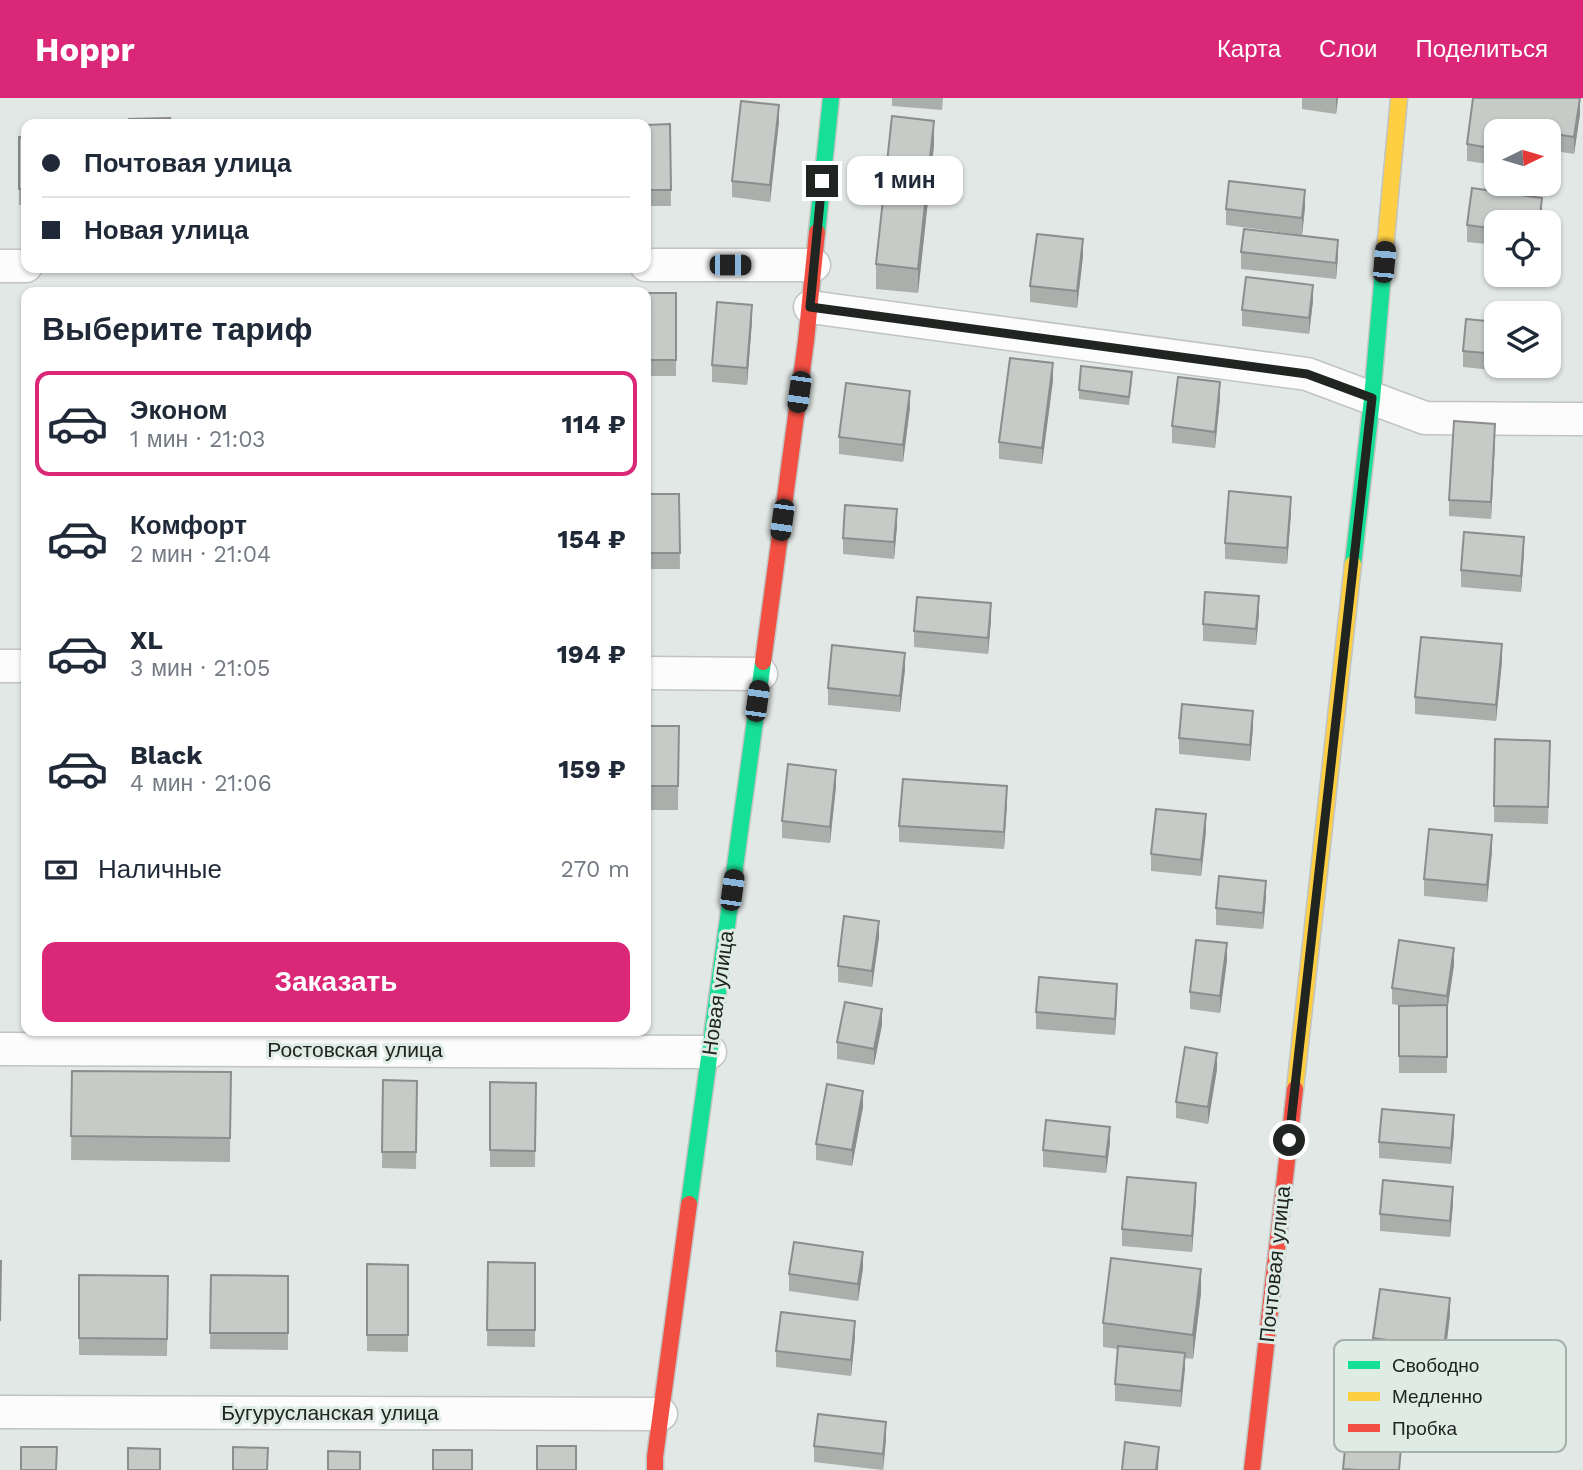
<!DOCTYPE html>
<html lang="ru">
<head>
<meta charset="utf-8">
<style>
	body { margin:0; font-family:"Work Sans",sans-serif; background:#f2f2f3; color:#1f2937; height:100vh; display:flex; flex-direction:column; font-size:26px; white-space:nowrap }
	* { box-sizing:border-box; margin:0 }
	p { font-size:23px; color:#747a83 }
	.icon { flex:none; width:38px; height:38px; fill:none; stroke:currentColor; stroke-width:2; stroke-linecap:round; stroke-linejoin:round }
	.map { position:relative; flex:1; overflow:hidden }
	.details { position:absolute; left:21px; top:189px; width:630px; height:749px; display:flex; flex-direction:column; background:#fff; border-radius:14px; box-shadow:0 2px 5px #0004 }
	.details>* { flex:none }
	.banner { position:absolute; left:21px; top:21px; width:630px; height:154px; border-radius:14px; box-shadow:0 2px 5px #0004; display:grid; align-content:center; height:154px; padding:0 21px; background:#fff }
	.needle { width:46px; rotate:85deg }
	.tools { position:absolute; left:1484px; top:21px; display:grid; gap:14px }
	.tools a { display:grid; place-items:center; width:77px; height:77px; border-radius:14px; background:#fff; box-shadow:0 2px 5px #0004; font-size:35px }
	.end { position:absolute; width:32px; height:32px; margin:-16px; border:9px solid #202522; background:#fff; box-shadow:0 0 0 4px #fff }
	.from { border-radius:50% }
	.bubble { position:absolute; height:49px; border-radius:14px; background:#fff; box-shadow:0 2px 5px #0004; font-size:23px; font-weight:700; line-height:49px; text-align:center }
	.car { position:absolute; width:21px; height:42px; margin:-21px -10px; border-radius:9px; box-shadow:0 0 5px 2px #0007; background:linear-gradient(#222 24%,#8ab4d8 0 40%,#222 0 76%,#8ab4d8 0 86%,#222 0) }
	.banner b { display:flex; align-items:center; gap:24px; height:66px; font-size:26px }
	.banner b+b { border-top:2px solid #e0e1e3 }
	.banner i { width:18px; height:18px; background:#1f2937 }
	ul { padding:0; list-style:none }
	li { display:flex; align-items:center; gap:21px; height:105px; margin:0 14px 10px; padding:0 7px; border:4px solid transparent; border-radius:14px }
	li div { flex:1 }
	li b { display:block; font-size:26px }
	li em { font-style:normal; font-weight:700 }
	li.on { border-color:#db2777 }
	li>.icon { width:63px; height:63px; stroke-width:1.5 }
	h2 { padding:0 21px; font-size:32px; line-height:84px }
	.pay { display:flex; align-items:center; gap:18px; height:77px; padding:0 21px; font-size:26px }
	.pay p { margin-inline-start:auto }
	.action { display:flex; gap:14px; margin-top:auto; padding:14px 21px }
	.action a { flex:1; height:80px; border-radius:14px; background:#db2777; color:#fff; font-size:28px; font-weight:700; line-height:80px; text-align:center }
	header { display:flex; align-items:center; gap:42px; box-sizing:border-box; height:98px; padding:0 35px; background:#db2777; color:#fff }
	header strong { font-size:33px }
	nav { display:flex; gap:38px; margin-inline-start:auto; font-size:24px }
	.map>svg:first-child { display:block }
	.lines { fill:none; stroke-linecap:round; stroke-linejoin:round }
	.street-casing { stroke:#c0c4c2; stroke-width:35 }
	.fast-casing { stroke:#c0c4c2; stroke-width:19 }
	.slow-casing { stroke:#c0c4c2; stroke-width:19 }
	.jam-casing { stroke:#c0c4c2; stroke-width:19 }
	.street { stroke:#fbfcfb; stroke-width:32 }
	.fast { stroke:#16e098; stroke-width:16 }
	.slow { stroke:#ffcf43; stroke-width:16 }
	.jam { stroke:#f24e42; stroke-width:16 }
	.wall { fill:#aaafac }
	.shaded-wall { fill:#8b8e8c }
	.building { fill:#c6cbc8; stroke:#8b8e8c; stroke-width:2 }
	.route { stroke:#202522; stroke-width:9 }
	.labels { text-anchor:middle; stroke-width:6; stroke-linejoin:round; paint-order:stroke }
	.street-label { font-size:21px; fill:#202522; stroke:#dfebe5 }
	.key { fill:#dfebe5; stroke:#a6b0aa; stroke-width:2 }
	.key-label { font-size:19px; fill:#202522 }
</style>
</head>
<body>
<header>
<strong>Hoppr</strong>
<nav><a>Карта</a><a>Слои</a><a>Поделиться</a></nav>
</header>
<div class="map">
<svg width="1583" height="1372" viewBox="0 0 1583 1372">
	<rect width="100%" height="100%" fill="#e2e8e5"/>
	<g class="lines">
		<g class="street-casing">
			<g id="street">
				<path d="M646,167H814"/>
				<path d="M0,168H26"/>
				<path d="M810,209L1307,276L1425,320L1583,321"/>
				<path d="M0,568H26"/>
				<path d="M646,575L761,576"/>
				<path d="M0,951L710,954"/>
				<path d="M0,1314L661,1316"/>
			</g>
		</g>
		<g class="fast-casing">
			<g id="fast">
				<path d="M817,134L831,0"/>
				<path d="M1353,466L1372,301L1384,162"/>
				<path d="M689,1106L763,564"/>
			</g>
		</g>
		<g class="slow-casing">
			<g id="slow">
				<path d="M1384,162L1399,0"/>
				<path d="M1295,991L1353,466"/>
			</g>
		</g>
		<g class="jam-casing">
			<g id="jam">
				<path d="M763,564L806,243L817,134"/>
				<path d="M655,1372V1359L689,1106"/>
				<path d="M1252,1372L1295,991"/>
			</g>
		</g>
		<use href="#street" class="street"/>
		<use href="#fast" class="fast"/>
		<use href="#slow" class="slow"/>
		<use href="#jam" class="jam"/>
	</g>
	<g class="wall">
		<path d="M892,0H943L942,12L892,8Z"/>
		<path d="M1302,0H1338L1336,16L1302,11Z"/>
		<path d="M1473,0H1580V16L1574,56L1549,52V33H1496V67L1467,63V46Z"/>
		<path d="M779,23L770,104L732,99V83Z"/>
		<path d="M670,26L671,108H646V27Z"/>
		<rect x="19" y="39" width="7" height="68"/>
		<path d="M934,47L918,195L876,191V166Z"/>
		<path d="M1305,109L1302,137L1226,127V111Z"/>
		<path d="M1542,116L1496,124V147L1467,144V127Z"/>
		<path d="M1241,154L1338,158L1336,181L1241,171Z"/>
		<path d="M1083,158L1077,210L1030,204V188Z"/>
		<rect x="646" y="195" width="30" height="83"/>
		<path d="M1313,203L1309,236L1242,228V212Z"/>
		<path d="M24,204H26V283H25Z"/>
		<path d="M752,223L747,287L712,284V267Z"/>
		<path d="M1496,224V268H1513L1512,274L1463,269V253Z"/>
		<path d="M1053,282L1042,366L999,361V344Z"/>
		<path d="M1132,282L1129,307L1079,301V292Z"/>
		<path d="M1220,300L1215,350L1172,345V328Z"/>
		<path d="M910,309L903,364L839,356V339Z"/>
		<path d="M1495,342L1491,421L1449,418V402Z"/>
		<path d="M646,396H679L680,471H646Z"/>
		<path d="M1291,415L1287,466L1225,461V445Z"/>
		<path d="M897,428L894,461L843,456V440Z"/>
		<path d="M1524,455L1521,494L1461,489V472Z"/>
		<path d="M1259,515L1256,547L1203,543V526Z"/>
		<path d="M991,522L988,556L914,549V533Z"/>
		<path d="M1502,563L1496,623L1415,616V599Z"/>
		<path d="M905,571L900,614L828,607V590Z"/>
		<path d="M646,628H679L678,712H646Z"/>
		<path d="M1253,630L1250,663L1179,656V640Z"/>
		<path d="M1495,641L1550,659L1548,726L1494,724Z"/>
		<path d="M836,688L830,745L782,740V723Z"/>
		<path d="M1007,704L1004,751L899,744V728Z"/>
		<path d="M1206,733L1201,778L1151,773V756Z"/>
		<path d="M1492,753L1487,804L1424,798V781Z"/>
		<path d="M1266,799L1263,831L1216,827V810Z"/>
		<path d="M879,839L872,889L838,884V868Z"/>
		<path d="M1227,862L1220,915L1190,911V894Z"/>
		<path d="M1454,867L1447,914V975H1399V908H1403L1392,906V890Z"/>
		<path d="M1117,902L1115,937L1036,931V914Z"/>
		<path d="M882,927L874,967L837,961V944Z"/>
		<path d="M1217,971L1208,1026L1176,1020V1004Z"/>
		<path d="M72,973L231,974L230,1064L71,1062Z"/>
		<path d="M383,982L417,983L416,1071L382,1070Z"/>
		<path d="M490,984L536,985L535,1069H490Z"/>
		<path d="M863,1009L852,1068L816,1062V1046Z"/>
		<path d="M1454,1034L1451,1066L1379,1060V1044Z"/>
		<path d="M1110,1045L1106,1075L1043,1069V1052Z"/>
		<path d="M1196,1102L1192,1154L1122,1148V1131Z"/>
		<path d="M1453,1105L1450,1139L1380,1133V1116Z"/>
		<path d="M488,1164L535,1165V1249L487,1248Z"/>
		<path d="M367,1166L408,1167V1254L367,1253Z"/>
		<path d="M863,1170L858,1203L789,1193V1176Z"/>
		<path d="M79,1177L168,1178L167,1258L79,1257Z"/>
		<path d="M211,1177L288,1178V1252L210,1251Z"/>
		<path d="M1201,1195L1193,1261L1185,1260L1181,1309L1115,1303V1286L1118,1251L1103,1249V1225Z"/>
		<path d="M1450,1217L1444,1266L1373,1257V1240Z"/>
		<path d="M855,1239L851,1278L776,1269V1253Z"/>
		<path d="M1404,1283L1402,1316L1348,1311V1295Z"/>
		<path d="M886,1341L883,1372L814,1364V1348Z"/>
	</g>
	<g class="shaded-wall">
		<path d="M1336,0H1338L1336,16Z"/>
		<path d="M1580,0V16L1574,56V39Z"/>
		<path d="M779,7V23L770,104V87Z"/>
		<path d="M934,23V47L918,195V171Z"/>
		<path d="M1305,92V109L1302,137V120Z"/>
		<path d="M1542,100V116L1541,124H1539Z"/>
		<path d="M1083,141V158L1077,210V193Z"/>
		<path d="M1338,142V158L1336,181V165Z"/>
		<path d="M1313,187V203L1309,236V220Z"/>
		<path d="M752,207V223L747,287V270Z"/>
		<path d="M1053,265V282L1042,366V350Z"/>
		<path d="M1220,284V300L1215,350V334Z"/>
		<path d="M910,293V309L903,364V347Z"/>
		<path d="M1495,326V342L1491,421V404Z"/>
		<path d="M1291,399V415L1287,466V450Z"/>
		<path d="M897,411V428L894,461V444Z"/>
		<path d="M1524,439V455L1521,494V478Z"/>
		<path d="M1259,498V515L1256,547V531Z"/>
		<path d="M991,505V522L988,556V540Z"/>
		<path d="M1502,546V563L1496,623V607Z"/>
		<path d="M905,555V571L900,614V598Z"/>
		<path d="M1253,613V630L1250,663V647Z"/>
		<path d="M836,672V688L830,745V729Z"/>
		<path d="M1007,688V704L1004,751V734Z"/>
		<path d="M1206,716V733L1201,778V762Z"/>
		<path d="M1492,737V753L1487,804V787Z"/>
		<path d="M1266,783V799L1263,831V815Z"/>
		<path d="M879,823V839L872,889V873Z"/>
		<path d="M1227,845V862L1220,915V898Z"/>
		<path d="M1454,850V867L1447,914V898Z"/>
		<path d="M1117,886V902L1115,937V921Z"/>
		<path d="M882,911V927L874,967V951Z"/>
		<path d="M1217,955V971L1208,1026V1009Z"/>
		<path d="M863,993V1009L852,1068V1052Z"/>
		<path d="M1454,1017V1034L1451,1066V1050Z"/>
		<path d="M1110,1029V1045L1106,1075V1059Z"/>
		<path d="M1196,1085V1102L1192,1154V1138Z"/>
		<path d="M1453,1089V1105L1450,1139V1123Z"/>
		<path d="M863,1154V1170L858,1203V1186Z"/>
		<path d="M1201,1171V1195L1193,1261V1237Z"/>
		<path d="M1450,1200V1217L1444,1266V1250Z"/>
		<path d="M855,1223V1239L851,1278V1262Z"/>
		<path d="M1185,1255V1271L1181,1309V1293Z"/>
		<path d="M1404,1267V1283L1402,1316V1299Z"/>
		<path d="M886,1324V1341L883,1372V1356Z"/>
		<path d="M1159,1349L1158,1372H1156Z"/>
	</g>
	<g class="building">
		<path d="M1473,0H1580L1574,39L1549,35V33H1496V51L1467,46Z"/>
		<path d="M741,3L779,7L770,87L732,83Z"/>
		<path d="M892,18L934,23L918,171L876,166Z"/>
		<path d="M170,20L171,26H129V21Z"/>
		<rect x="529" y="24" width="39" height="2"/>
		<path d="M263,25V26H228Z"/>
		<path d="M670,26L671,92H646V27Z"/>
		<rect x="19" y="39" width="7" height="52"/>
		<path d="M1229,83L1305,92L1302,120L1226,111Z"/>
		<path d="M1472,90L1542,100L1539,124H1496V131L1467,127Z"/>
		<path d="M1244,131L1338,142L1336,165L1241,154Z"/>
		<path d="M1037,136L1083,141L1077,193L1030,188Z"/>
		<path d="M1246,179L1313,187L1309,220L1242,212Z"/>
		<rect x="646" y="195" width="30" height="67"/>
		<path d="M24,204H26V266H25Z"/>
		<path d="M717,204L752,207L747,270L712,267Z"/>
		<path d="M1466,221L1496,224V256L1463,253Z"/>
		<path d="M1010,260L1053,265L1042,350L999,344Z"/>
		<path d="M1081,268L1132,274L1129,299L1079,292Z"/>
		<path d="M1178,279L1220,284L1215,334L1172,328Z"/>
		<path d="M846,285L910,293L903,347L839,339Z"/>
		<path d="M1454,323L1495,326L1491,404L1449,402Z"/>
		<path d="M1229,393L1291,399L1287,450L1225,445Z"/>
		<path d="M646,396H679L680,455H646Z"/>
		<path d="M25,405H26V466Z"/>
		<path d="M845,407L897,411L894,444L843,440Z"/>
		<path d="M1464,434L1524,439L1521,478L1461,472Z"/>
		<path d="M1205,494L1259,498L1256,531L1203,526Z"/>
		<path d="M917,499L991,505L988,540L914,533Z"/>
		<path d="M1421,539L1502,546L1496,607L1415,599Z"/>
		<path d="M832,547L905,555L900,598L828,590Z"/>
		<path d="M1182,606L1253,613L1250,647L1179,640Z"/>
		<path d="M646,628H679L678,688H646Z"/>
		<path d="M1495,641L1550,643L1548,709L1494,708Z"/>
		<path d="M788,666L836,672L830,729L782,723Z"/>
		<path d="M903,681L1007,688L1004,734L899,728Z"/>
		<path d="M1156,711L1206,716L1201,762L1151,756Z"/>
		<path d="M1429,731L1492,737L1487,787L1424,781Z"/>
		<path d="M1219,778L1266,783L1263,815L1216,810Z"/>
		<path d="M844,818L879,823L872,873L838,868Z"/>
		<path d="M1196,842L1227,845L1220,898L1190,894Z"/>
		<path d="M1399,842L1454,850L1447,898L1392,890Z"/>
		<path d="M1039,879L1117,886L1115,921L1036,914Z"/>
		<path d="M845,904L882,911L874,951L837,944Z"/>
		<path d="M1447,907V959L1399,958V908Z"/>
		<path d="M1185,949L1217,955L1208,1009L1176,1004Z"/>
		<path d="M72,973L231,974L230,1040L71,1038Z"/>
		<path d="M383,982L417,983L416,1054H382Z"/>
		<path d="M490,984L536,985L535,1053L490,1052Z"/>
		<path d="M827,986L863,993L852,1052L816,1046Z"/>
		<path d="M1382,1011L1454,1017L1451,1050L1379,1044Z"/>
		<path d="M1046,1022L1110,1029L1106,1059L1043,1052Z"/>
		<path d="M1127,1079L1196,1085L1192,1138L1122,1131Z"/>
		<path d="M1383,1082L1453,1089L1450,1123L1380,1116Z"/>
		<path d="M794,1144L863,1154L858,1186L789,1176Z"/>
		<path d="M1111,1160L1201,1171L1193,1237L1103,1225Z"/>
		<path d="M0,1163H1L0,1223Z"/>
		<path d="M488,1164L535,1165V1232H487Z"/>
		<path d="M367,1166L408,1167V1237H367Z"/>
		<path d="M79,1177L168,1178L167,1241L79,1240Z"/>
		<path d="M211,1177L288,1178V1235H210Z"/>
		<path d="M1380,1191L1450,1200L1444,1250L1373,1240Z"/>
		<path d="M781,1214L855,1223L851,1262L776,1253Z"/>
		<path d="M1118,1248L1185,1255L1181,1293L1115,1286Z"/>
		<path d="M818,1316L886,1324L883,1356L814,1348Z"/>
		<path d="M1347,1332L1402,1337L1399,1372H1358L1343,1371Z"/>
		<path d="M1125,1344L1159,1349L1156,1372H1122Z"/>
		<rect x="537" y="1348" width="39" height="24"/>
		<path d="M21,1349H57L56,1372H21Z"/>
		<path d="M233,1349L268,1350L267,1372H233Z"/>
		<path d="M128,1350L160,1351V1372H128Z"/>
		<rect x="433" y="1352" width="39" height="20"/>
		<path d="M328,1353L360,1354V1372H328Z"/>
	</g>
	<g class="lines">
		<path class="route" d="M822,83L810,209L1307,276L1372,300L1289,1042"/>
	</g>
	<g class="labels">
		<g class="street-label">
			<text transform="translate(718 895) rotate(-82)" y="7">Новая улица</text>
			<text x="355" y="959">Ростовская улица</text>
			<text transform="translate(1275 1166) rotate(-84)" y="7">Почтовая улица</text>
			<text x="330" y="1322">Бугурусланская улица</text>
		</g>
	</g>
	<rect x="1334" y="1242" width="232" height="112" rx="10" class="key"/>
	<rect x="1348" y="1263" width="32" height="8" fill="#16e098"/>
	<rect x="1348" y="1294" width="32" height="9" fill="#ffcf43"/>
	<rect x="1348" y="1326" width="32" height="8" fill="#f24e42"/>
	<g class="key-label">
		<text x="1392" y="1274">Свободно</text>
		<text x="1392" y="1305">Медленно</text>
		<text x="1392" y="1337">Пробка</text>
	</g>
</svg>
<div class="tools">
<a><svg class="needle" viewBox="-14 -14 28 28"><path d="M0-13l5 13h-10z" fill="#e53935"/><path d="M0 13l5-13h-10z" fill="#747a83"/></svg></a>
<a><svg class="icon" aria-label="locate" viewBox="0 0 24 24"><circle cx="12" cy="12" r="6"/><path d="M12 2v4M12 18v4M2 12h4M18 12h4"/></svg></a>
<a><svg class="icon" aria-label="layers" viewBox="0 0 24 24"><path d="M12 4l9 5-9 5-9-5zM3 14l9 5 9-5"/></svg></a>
</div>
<i class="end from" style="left:1289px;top:1042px"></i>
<i class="end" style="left:822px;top:83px"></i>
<div class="bubble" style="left:847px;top:58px;width:116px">1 мин</div>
<i class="car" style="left:1384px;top:164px;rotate:5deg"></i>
<i class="car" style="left:730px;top:167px;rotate:90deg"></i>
<i class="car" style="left:799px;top:294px;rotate:188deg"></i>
<i class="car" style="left:782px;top:422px;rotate:188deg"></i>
<i class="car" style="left:757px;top:603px;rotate:8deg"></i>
<i class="car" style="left:732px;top:792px;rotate:8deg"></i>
<div class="banner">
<b><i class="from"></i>Почтовая улица</b>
<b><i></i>Новая улица</b>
</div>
<section class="details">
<h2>Выберите тариф</h2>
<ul>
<li class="on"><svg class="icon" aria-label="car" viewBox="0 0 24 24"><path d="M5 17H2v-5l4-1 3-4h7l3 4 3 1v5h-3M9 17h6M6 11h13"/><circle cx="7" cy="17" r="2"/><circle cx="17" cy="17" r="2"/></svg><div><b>Эконом</b><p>1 мин · 21:03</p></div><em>114 ₽</em></li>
<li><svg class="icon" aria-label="car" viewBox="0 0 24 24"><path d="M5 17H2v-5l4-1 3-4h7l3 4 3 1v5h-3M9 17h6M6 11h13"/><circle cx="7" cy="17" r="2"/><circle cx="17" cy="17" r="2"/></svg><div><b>Комфорт</b><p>2 мин · 21:04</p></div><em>154 ₽</em></li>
<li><svg class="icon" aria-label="car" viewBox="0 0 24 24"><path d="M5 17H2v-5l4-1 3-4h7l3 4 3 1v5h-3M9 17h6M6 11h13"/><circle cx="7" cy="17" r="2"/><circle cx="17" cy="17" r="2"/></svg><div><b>XL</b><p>3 мин · 21:05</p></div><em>194 ₽</em></li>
<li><svg class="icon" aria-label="car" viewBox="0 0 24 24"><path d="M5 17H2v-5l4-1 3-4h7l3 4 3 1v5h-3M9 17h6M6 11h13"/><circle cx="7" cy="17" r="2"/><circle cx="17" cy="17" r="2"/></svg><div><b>Black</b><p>4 мин · 21:06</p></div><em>159 ₽</em></li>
</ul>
<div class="pay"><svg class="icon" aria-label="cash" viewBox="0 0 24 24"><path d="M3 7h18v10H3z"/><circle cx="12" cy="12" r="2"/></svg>Наличные<p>270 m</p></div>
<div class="action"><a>Заказать</a></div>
</section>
</div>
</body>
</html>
